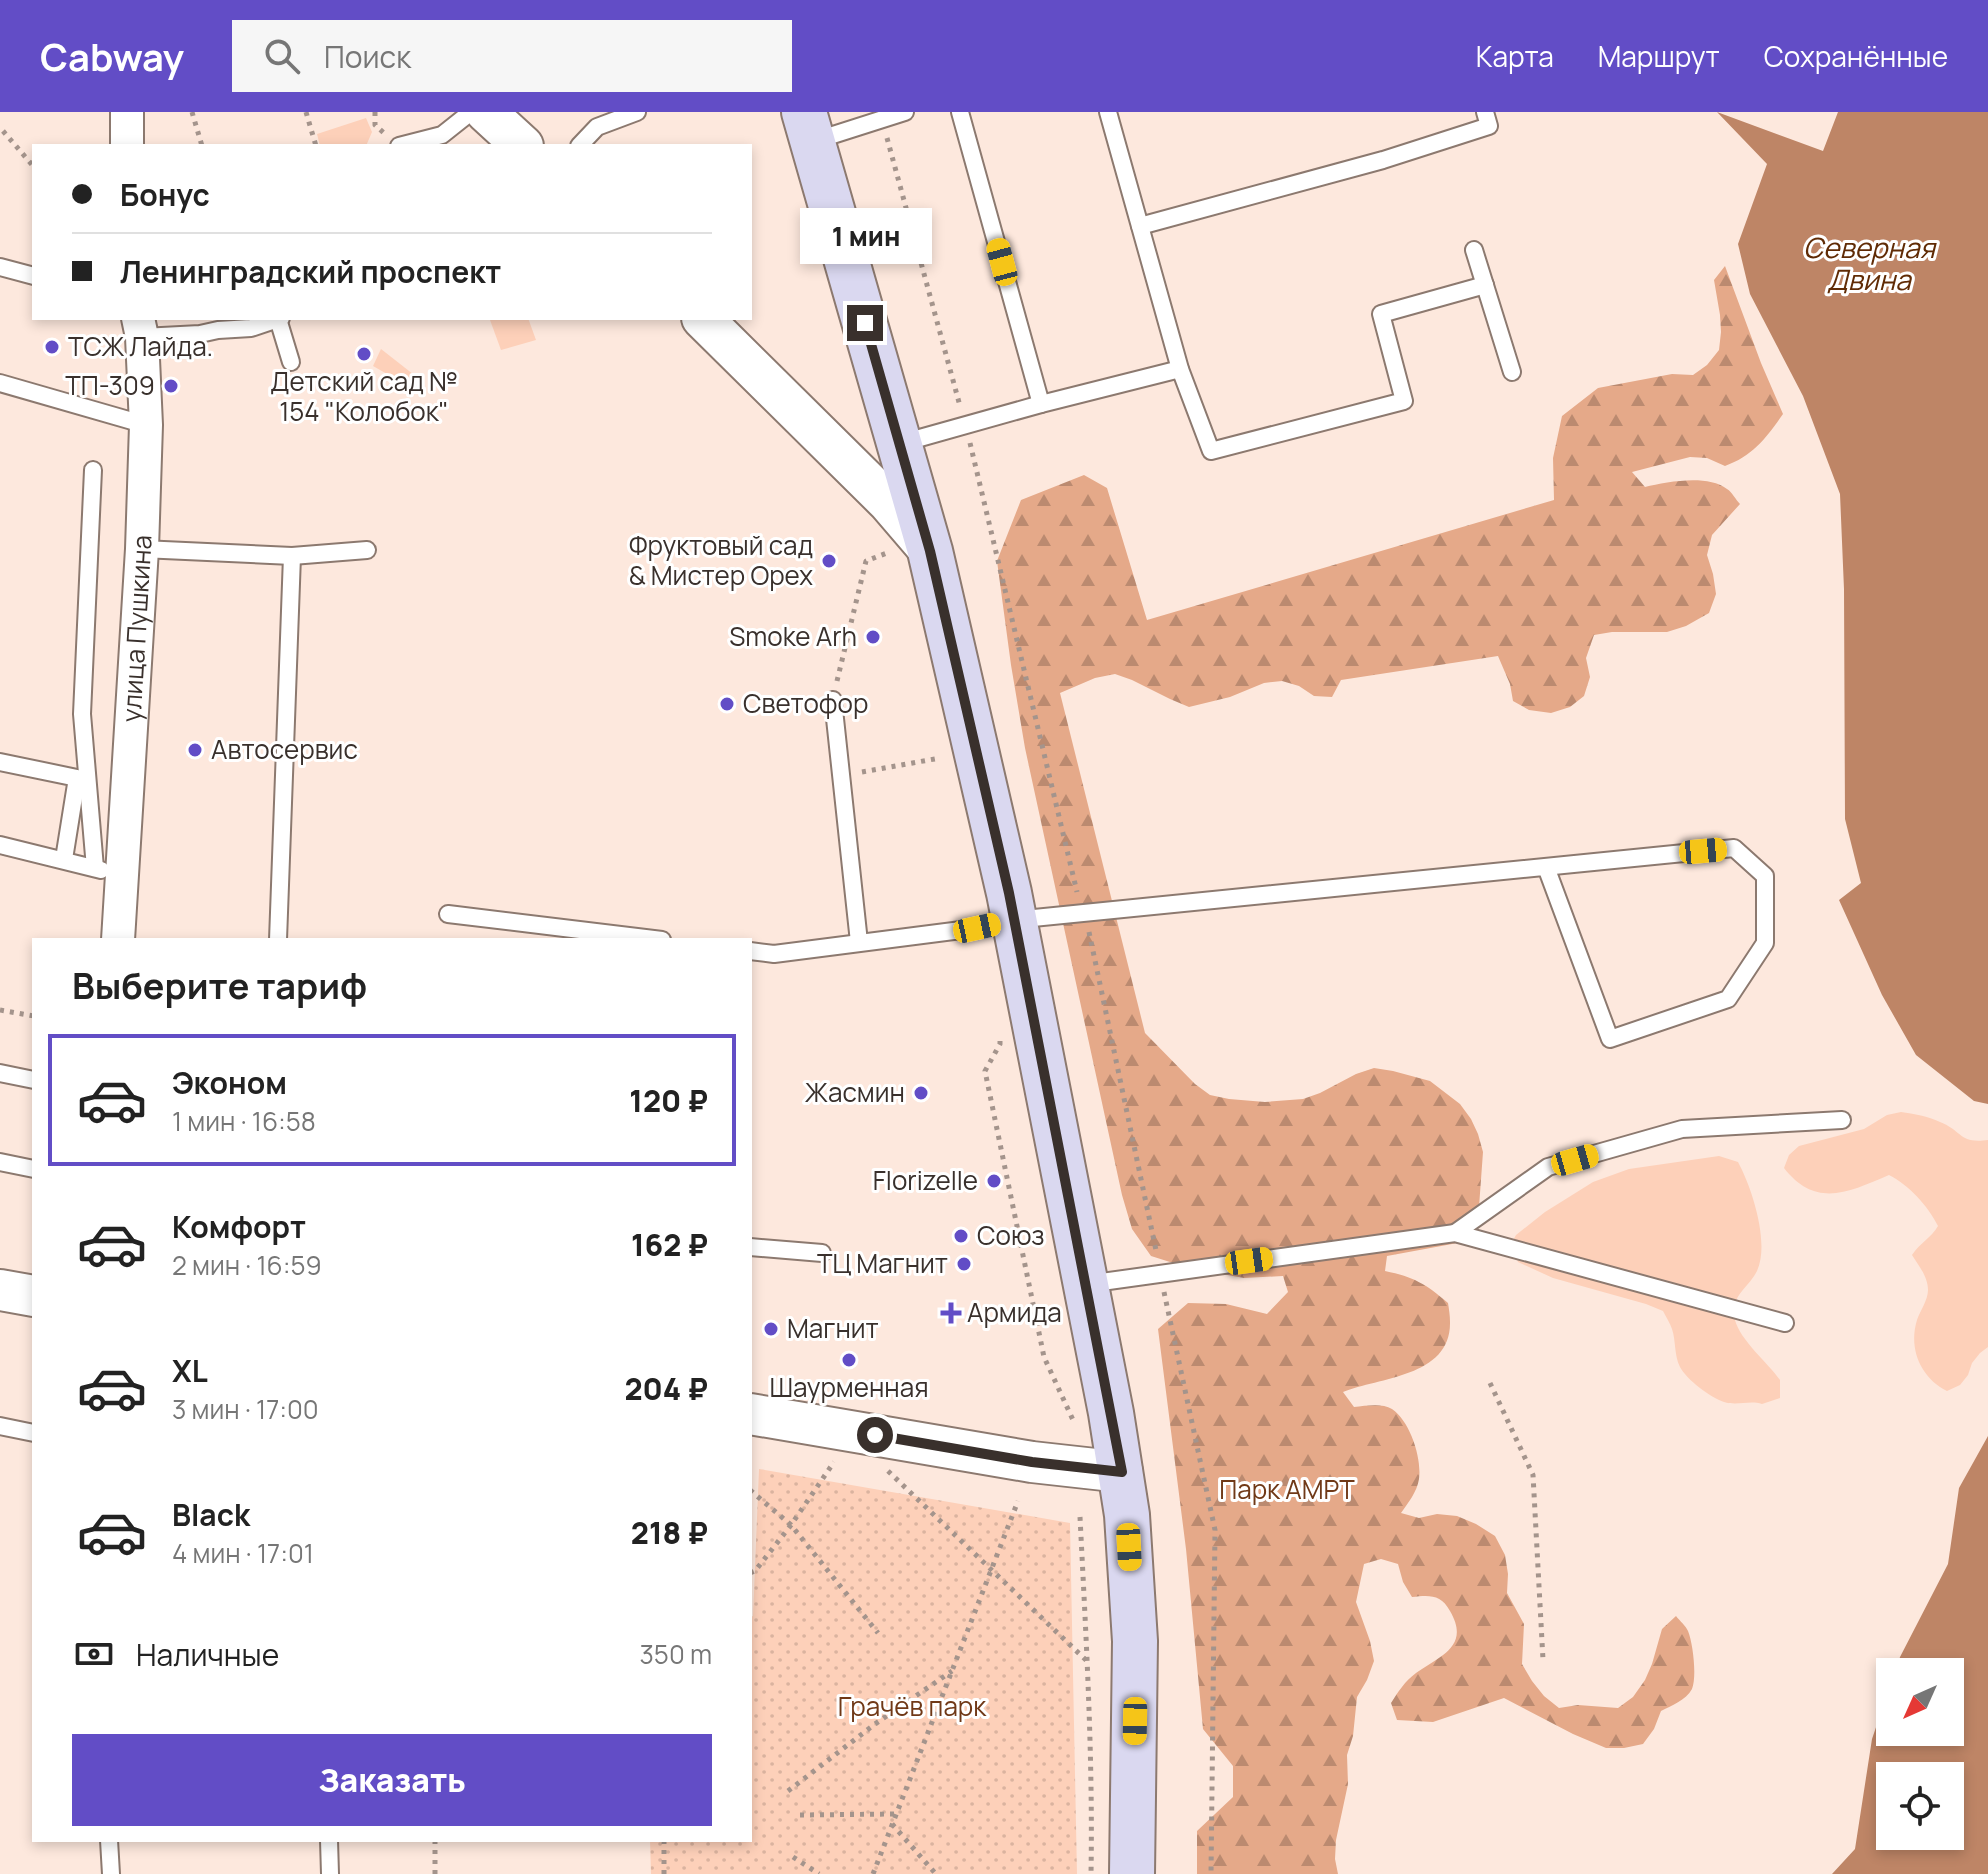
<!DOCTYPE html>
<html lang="ru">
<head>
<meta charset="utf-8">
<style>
	body { margin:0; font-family:Manrope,sans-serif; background:#f6f6f6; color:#222; height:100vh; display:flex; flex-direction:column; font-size:30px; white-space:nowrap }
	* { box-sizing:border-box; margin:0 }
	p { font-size:26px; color:#767676 }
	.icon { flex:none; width:44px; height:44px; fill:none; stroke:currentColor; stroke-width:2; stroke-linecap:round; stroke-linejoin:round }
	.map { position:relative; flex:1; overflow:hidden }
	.panel { position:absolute; left:32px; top:826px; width:720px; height:904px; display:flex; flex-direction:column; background:#fff; border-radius:0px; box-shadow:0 4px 12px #0003 }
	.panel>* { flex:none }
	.hud { position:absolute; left:32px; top:32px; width:720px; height:176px; border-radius:0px; box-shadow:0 4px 12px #0003; display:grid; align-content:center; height:176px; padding:0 40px; background:#fff }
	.needle { width:52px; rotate:225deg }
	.buttons { position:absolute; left:1876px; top:1546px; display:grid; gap:16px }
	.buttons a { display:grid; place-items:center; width:88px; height:88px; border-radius:0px; background:#fff; box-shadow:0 4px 12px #0003; font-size:40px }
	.end { position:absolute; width:36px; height:36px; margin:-18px; border:10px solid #39302c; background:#fff; box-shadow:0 0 0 4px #fff }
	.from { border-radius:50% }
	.bubble { position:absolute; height:56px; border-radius:0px; background:#fff; box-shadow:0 4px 12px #0003; font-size:26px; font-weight:800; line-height:56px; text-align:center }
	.car { position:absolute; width:24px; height:48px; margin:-24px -12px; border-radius:10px; box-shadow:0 0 6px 2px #0007; background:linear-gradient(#f5c518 24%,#345 0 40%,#f5c518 0 76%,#345 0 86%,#f5c518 0) }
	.hud b { display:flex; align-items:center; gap:28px; height:76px; font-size:30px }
	.hud b+b { border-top:2px solid #e0e0e0 }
	.hud i { width:20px; height:20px; background:#222 }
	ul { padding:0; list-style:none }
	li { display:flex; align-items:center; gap:24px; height:132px; margin:0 16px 12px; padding:0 24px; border:4px solid transparent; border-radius:0px }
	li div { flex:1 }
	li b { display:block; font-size:30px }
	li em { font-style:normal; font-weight:800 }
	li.selected { border-color:#624dc6 }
	li>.icon { width:72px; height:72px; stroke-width:1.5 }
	h2 { padding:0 40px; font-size:36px; line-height:96px }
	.pay { display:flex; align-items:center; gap:20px; height:88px; padding:0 40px; font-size:30px }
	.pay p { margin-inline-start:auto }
	.action { display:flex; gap:16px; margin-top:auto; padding:16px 40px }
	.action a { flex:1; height:92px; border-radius:0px; background:#624dc6; color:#fff; font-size:32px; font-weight:800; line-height:92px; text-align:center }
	header { display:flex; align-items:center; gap:48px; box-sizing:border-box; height:112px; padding:0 40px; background:#624dc6; color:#fff }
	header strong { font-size:38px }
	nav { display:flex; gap:44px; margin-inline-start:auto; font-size:28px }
	.search { width:560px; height:72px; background:#f6f6f6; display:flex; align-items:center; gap:20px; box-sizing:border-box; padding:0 28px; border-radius:0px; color:#767676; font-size:30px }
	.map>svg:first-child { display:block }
	.grass { fill:#fdd0b9 }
	.forest { fill:url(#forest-firs) }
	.park { fill:url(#park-dots) }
	.water { fill:#be8566; fill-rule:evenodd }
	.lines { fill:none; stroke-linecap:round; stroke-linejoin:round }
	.service-casing { stroke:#8c796f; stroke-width:20 }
	.minor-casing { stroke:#8c796f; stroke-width:36 }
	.tertiary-casing { stroke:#8c796f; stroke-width:44 }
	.secondary-casing { stroke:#8c796f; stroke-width:48 }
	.path { stroke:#a4948c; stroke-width:5; stroke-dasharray:4 6; stroke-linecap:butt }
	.service { stroke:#fff; stroke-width:16 }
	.minor { stroke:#fff; stroke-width:32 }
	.tertiary { stroke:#fff; stroke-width:40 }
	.secondary { stroke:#dad8f0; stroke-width:44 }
	.route { stroke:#39302c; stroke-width:10 }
	.poi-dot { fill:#624dc6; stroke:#fff; stroke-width:3 }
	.labels { text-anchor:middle; stroke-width:6; stroke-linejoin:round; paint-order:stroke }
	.poi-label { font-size:26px; fill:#39302c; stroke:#fff; text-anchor:start }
	.street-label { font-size:26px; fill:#39302c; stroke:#fff }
	.park-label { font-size:26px; fill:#703917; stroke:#fff }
	.water-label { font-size:28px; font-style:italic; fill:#602b05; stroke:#fff }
</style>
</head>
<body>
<header>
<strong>Cabway</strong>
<div class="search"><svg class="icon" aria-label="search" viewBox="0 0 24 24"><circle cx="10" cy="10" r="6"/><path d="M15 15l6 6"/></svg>Поиск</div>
<nav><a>Карта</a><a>Маршрут</a><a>Сохранённые</a></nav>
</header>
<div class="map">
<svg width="1988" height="1762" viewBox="0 0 1988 1762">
	<defs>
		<pattern id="forest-firs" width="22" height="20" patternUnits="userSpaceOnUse" patternTransform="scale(2)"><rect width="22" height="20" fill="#e5a989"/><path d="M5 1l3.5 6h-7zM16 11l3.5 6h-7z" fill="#bb8a70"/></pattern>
		<pattern id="park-dots" width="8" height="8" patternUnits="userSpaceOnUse" patternTransform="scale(2)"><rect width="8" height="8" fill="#fdd0b9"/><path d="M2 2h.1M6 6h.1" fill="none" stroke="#dab39f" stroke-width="1.8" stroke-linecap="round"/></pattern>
	</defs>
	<rect width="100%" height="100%" fill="#fde8dd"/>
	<g class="grass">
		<path d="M366,6L372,20L366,34H320L317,22Z"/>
		<path d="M496,206H528L536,228L501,238L490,208Z"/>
		<path d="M381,237L418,266L403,271L373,254Z"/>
		<path d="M1901,1000C1914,1002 1928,1004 1940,1010C1963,1019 1959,1032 1988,1028V1235L1980,1241L1972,1251L1968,1263L1960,1273L1947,1279C1921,1266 1908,1237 1917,1208C1920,1199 1928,1188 1928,1178C1928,1165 1919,1154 1912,1143C1920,1131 1931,1126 1938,1114C1928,1094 1909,1073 1889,1063C1849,1080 1816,1097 1784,1056L1789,1043L1799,1034L1864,1017L1887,1003Z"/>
		<path d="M1719,1044L1738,1050C1752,1076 1770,1131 1757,1159C1748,1177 1729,1184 1735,1208C1740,1228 1768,1251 1780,1268V1286L1762,1292C1750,1288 1737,1294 1724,1290C1711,1286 1686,1267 1680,1255C1674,1243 1676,1229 1672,1217C1670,1211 1666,1205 1663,1199L1646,1192L1553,1166L1518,1150L1511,1132L1516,1123L1545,1100L1593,1070L1629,1057Z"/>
	</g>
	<path class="forest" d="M1725,154L1761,251L1783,302C1767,325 1753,344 1725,354L1707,346L1690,345L1632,360L1645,375C1667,370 1707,362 1727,377C1732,380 1736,388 1740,392L1712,423L1707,443L1713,462L1716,482L1709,501L1686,514L1667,520H1612L1594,523L1586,546L1590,565L1584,584L1570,595L1551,601L1529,598L1513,589L1510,572L1498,544L1341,568L1332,585L1314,584L1299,574L1282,569L1264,571L1230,585L1189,595L1170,587L1132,568L1115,562L1095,566L1060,581L1145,921L1195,972L1210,983L1229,987L1265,990L1303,987L1320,981L1356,962L1374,956L1393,959L1430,969L1460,992L1471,1007L1478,1022L1483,1040L1479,1095L1463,1130L1387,1144L1385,1159C1414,1165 1426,1172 1448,1191C1449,1197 1450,1204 1450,1210C1451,1265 1379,1265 1343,1280L1354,1295C1366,1294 1382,1291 1392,1297C1410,1309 1422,1346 1419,1367C1417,1380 1408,1391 1401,1401L1419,1406L1437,1402L1457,1404L1476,1412L1495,1424L1505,1443L1508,1462L1507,1481L1524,1512L1522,1552L1532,1569L1544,1584L1559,1596L1578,1593L1618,1596L1633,1585L1645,1568L1652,1552L1662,1517L1676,1504C1680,1509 1686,1514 1688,1519C1693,1531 1697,1565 1692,1577C1686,1588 1671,1594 1661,1599L1654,1617L1643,1632L1624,1636H1606L1573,1622L1504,1586L1433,1610L1397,1608L1391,1591C1398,1580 1405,1569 1416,1561C1439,1544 1471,1535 1450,1499C1441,1482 1429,1483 1412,1485L1403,1470L1398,1452L1381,1447L1364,1452L1356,1490L1370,1529L1374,1549L1367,1568L1357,1585L1353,1624L1347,1643L1348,1672L1336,1728L1335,1747L1338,1762H1197V1719L1233,1685V1654L1203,1617L1186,1437L1158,1217L1188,1191L1226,1192L1267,1202L1288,1180L1283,1164L1244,1166L1189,1156L1151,1144L1132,1117L1122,1083L1025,636L1011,553L997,449L1021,388L1084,363L1107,376L1147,508L1554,388L1553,346L1562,304L1598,276L1672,262L1693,263L1707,253L1719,238L1721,220L1720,203L1714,168Z"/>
	<path class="park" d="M759,1357L1070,1411L1077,1762H651L650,1728H750V1505L753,1504Z"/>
	<g class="water">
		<path d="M1717,0L1823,39L1838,0H1988V992L1974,989L1916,943L1882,883L1839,788L1861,771L1845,707L1844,477L1840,382L1803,284L1750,182L1738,132L1767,52Z"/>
		<path d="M1988,1324V1762H1832L1855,1737L1872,1627L1890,1574V1620H1950V1560H1895L1900,1545L1948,1452L1959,1376ZM1890,1664H1950V1724H1890Z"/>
	</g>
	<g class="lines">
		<g class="service-casing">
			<g id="service">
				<path d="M960,0L1041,292"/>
				<path d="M1108,0L1180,257L1211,339L1404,289L1381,202L1485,173"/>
				<path d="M814,29L905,0"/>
				<path d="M399,34L442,23L471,0"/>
				<path d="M579,34L597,15L637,0"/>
				<path d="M1140,114L1383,48L1489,14L1485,0"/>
				<path d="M1474,138L1512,260"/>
				<path d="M0,155L34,164"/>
				<path d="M278,207L291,250"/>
				<path d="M142,225L200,222L218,218L251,216L281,206"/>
				<path d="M0,271L146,313"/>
				<path d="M902,331L1041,292L1180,257"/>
				<path d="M93,358L82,602L95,756"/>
				<path d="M142,437L292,444L367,438"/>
				<path d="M833,588L859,830"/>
				<path d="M0,650L77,666L64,747"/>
				<path d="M0,733L101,758"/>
				<path d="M448,802L662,828"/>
				<path d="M278,828L292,444"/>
				<path d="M750,839L774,842L977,816L1013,808L1734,736L1765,764V831L1728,887L1610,927L1546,755"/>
				<path d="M0,961L34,968"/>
				<path d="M0,1050L34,1057"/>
				<path d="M1455,1121L1548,1055L1682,1017L1842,1008"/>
				<path d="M750,1135L822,1141"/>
				<path d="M1087,1172L1455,1121L1785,1211"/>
				<path d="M0,1314L34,1321"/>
				<path d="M109,1728L111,1762"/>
				<path d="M329,1728L330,1762"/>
			</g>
		</g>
		<g class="minor-casing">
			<g id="minor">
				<path d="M127,34V0"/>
				<path id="s1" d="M118,828L142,437L146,313L142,225L138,206"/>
			</g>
		</g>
		<g class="tertiary-casing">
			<g id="tertiary">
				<path d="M486,0L523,34"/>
				<path d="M702,206L888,390L930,439"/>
				<path d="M0,1178L34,1184"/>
				<path d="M750,1302L1032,1350L1122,1360"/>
			</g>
		</g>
		<g class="secondary-casing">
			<path id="secondary" d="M804,0L930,439L1009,781L1111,1301L1127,1403L1135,1529L1132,1762"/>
		</g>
		<g class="path">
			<path d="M192,0L202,34"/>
			<path d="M306,0L316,34"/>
			<path d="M375,0V13L385,22"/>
			<path d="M3,19L34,55"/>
			<path d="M887,26L960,294"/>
			<path d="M970,331L1077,780"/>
			<path d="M837,569L866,449L887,441"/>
			<path d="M862,660L940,646"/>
			<path d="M1089,820L1157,1143"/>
			<path d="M0,898L34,904"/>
			<path d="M1000,929V932L985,959L1044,1245L1073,1308"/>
			<path d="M1164,1180L1215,1418L1211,1762"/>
			<path d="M1490,1271L1533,1363L1543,1548"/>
			<path d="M888,1359L1088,1550"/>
			<path d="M750,1378L791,1413L878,1521"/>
			<path d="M1080,1405C1086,1524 1093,1643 1091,1762"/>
			<path d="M750,1461L755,1459L791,1413L834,1350"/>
			<path d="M788,1679L875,1612L952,1559"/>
			<path d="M800,1703L896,1702"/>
			<path d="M892,1712L936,1762"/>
			<path d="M435,1728V1762"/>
			<path d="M664,1728V1762"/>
			<path d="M793,1745L819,1762"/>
			<path d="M873,1762L1018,1389"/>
		</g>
		<use href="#service" class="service"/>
		<use href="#minor" class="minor"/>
		<use href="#tertiary" class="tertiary"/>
		<use href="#secondary" class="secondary"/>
	</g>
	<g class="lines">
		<path class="route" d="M865,211L930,439L1009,781L1122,1360L1032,1350L875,1323"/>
	</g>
	<g class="poi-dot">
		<circle cx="52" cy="235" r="8"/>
		<circle cx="364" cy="242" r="8"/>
		<circle cx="171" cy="274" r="8"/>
		<circle cx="829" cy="449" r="8"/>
		<circle cx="873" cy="525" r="8"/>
		<circle cx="727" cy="592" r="8"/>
		<circle cx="195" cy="638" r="8"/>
		<circle cx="921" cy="981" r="8"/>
		<circle cx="994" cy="1069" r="8"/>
		<circle cx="961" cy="1124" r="8"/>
		<circle cx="964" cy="1152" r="8"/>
		<path d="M947 1189h8v8h8v8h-8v8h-8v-8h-8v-8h8z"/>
		<circle cx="771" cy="1217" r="8"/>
		<circle cx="849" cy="1248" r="8"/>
	</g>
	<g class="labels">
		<g class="poi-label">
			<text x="68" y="244">ТСЖ Лайда.</text>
			<text x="364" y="279" text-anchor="middle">Детский сад №<tspan x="364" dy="30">154 "Колобок"</tspan></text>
			<text x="155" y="283" text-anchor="end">ТП-309</text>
			<text x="813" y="443" text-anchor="end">Фруктовый сад<tspan x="813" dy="30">&amp; Мистер Орех</tspan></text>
			<text x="857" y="534" text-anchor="end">Smoke Arh</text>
			<text x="743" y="601">Светофор</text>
			<text x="211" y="647">Автосервис</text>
			<text x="905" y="990" text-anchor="end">Жасмин</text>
			<text x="978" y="1078" text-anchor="end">Florizelle</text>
			<text x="977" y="1133">Союз</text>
			<text x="948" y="1161" text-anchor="end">ТЦ Магнит</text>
			<text x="967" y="1210">Армида</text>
			<text x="787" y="1226">Магнит</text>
			<text x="849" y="1285" text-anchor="middle">Шаурменная</text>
		</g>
		<g class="street-label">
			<text dy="9" stroke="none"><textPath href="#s1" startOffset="312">улица Пушкина</textPath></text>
		</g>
		<g class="park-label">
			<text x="1287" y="1387">Парк АМРТ</text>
			<text x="912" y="1604">Грачёв парк</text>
		</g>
		<g class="water-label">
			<text x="1869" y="146">Северная<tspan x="1869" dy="32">Двина</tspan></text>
		</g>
	</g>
</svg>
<div class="buttons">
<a><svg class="needle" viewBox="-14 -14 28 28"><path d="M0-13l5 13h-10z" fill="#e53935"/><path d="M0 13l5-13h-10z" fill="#767676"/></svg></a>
<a><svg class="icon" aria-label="locate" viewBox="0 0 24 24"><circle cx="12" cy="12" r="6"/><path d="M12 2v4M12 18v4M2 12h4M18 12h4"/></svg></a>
</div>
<i class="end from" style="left:875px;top:1323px"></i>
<i class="end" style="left:865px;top:211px"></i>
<div class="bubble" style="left:800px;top:96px;width:132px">1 мин</div>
<i class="car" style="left:1002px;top:150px;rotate:345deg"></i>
<i class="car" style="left:1703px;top:739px;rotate:85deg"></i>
<i class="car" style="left:977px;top:816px;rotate:78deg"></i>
<i class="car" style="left:1575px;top:1048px;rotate:74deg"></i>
<i class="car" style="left:1249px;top:1149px;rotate:82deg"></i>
<i class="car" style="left:1129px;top:1435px;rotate:177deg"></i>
<i class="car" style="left:1135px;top:1609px;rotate:181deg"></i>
<div class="hud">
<b><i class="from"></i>Бонус</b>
<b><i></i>Ленинградский проспект</b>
</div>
<section class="panel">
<h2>Выберите тариф</h2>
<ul>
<li class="selected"><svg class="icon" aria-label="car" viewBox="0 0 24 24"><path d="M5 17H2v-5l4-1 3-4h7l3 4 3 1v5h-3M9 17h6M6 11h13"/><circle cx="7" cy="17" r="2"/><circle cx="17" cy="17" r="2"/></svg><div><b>Эконом</b><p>1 мин · 16:58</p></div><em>120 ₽</em></li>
<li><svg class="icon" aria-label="car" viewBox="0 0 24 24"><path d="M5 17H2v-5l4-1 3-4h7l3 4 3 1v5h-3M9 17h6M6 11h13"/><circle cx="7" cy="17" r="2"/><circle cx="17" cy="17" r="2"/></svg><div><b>Комфорт</b><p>2 мин · 16:59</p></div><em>162 ₽</em></li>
<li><svg class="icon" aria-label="car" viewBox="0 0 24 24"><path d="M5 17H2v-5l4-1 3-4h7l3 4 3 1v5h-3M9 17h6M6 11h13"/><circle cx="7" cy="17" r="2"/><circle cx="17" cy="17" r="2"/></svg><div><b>XL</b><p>3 мин · 17:00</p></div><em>204 ₽</em></li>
<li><svg class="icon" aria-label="car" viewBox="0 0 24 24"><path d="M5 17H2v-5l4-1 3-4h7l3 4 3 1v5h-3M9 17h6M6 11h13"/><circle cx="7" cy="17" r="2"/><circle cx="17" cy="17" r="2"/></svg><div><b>Black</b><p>4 мин · 17:01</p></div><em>218 ₽</em></li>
</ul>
<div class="pay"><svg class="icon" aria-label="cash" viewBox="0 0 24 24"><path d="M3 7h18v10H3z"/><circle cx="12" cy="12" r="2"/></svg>Наличные<p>350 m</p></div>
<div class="action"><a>Заказать</a></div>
</section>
</div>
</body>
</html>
